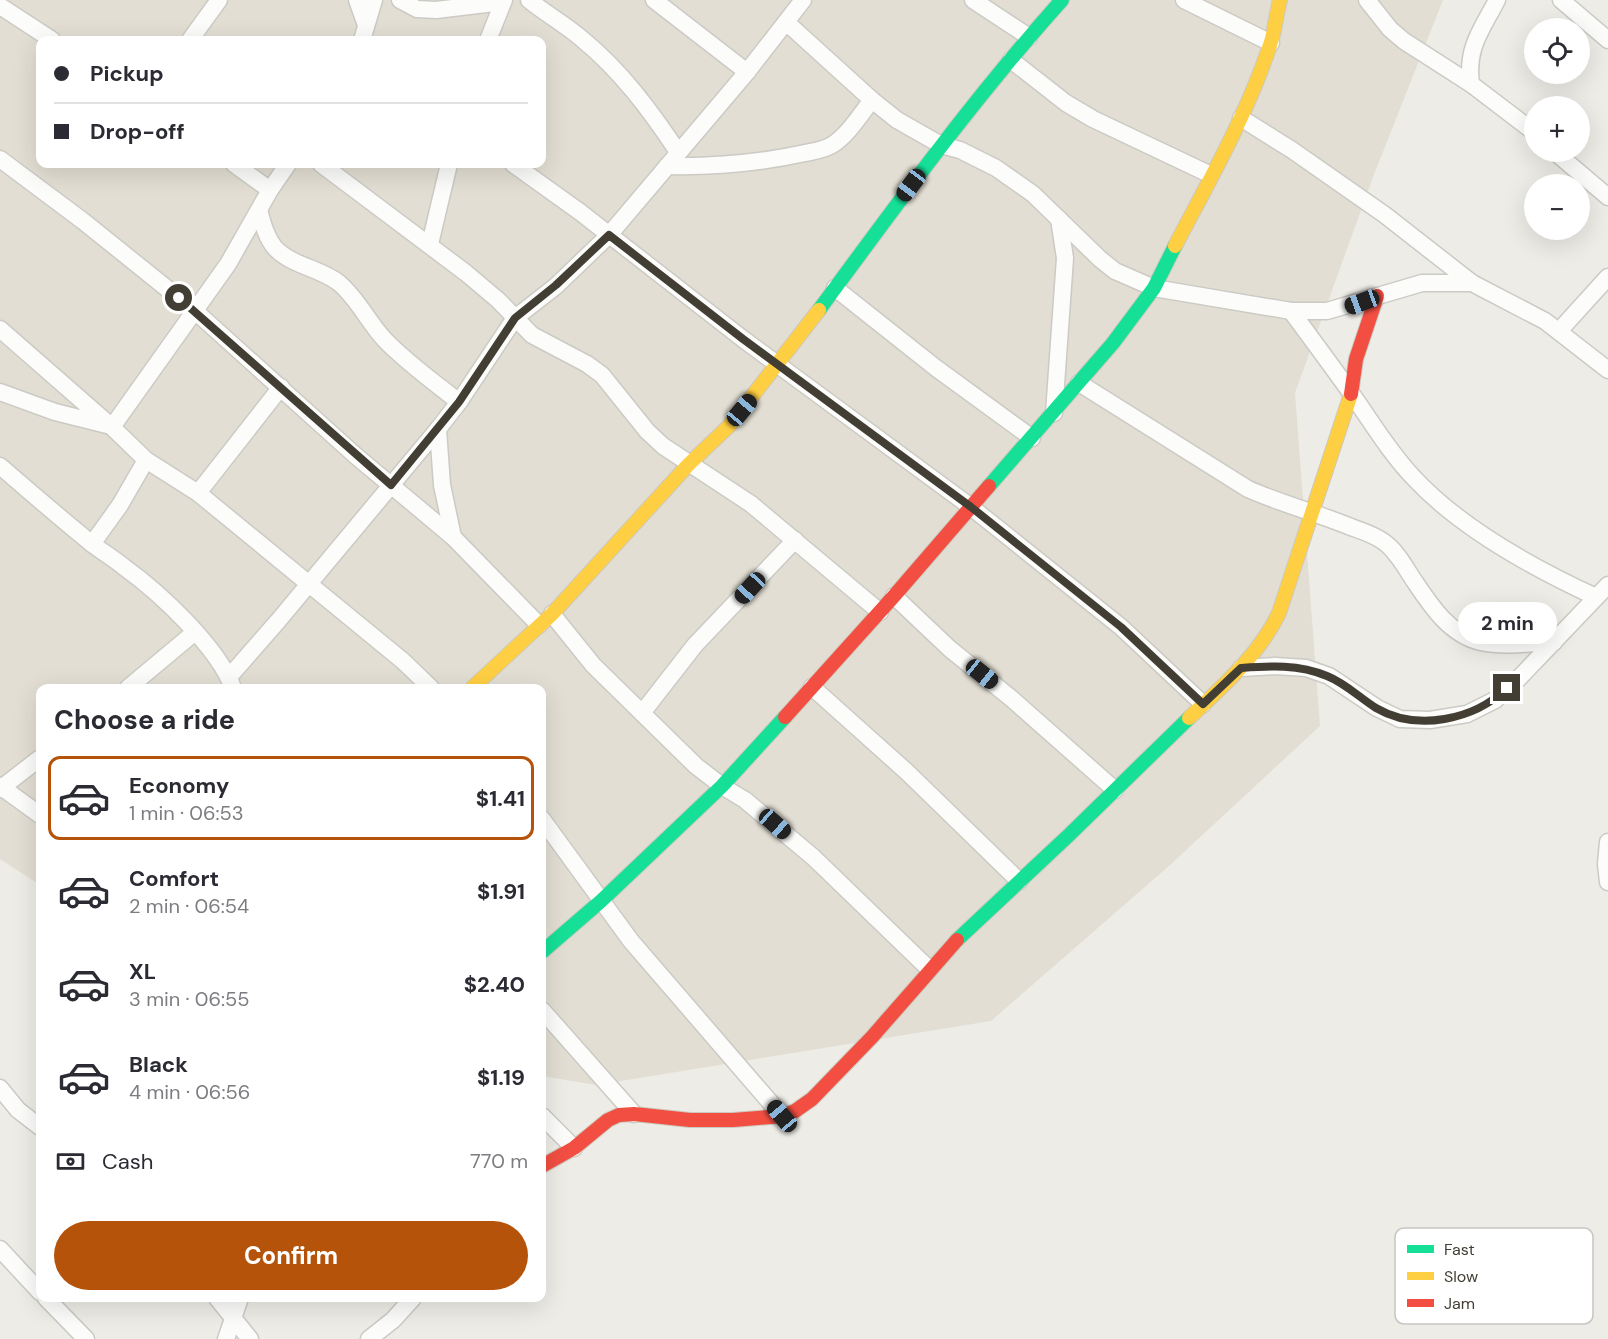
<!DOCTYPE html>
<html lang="en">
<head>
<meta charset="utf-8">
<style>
	body { margin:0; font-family:"DM Sans",sans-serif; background:#f7f7f7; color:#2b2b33; height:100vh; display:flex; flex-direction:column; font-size:22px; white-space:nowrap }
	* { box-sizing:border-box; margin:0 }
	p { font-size:20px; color:#7c7c81 }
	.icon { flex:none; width:33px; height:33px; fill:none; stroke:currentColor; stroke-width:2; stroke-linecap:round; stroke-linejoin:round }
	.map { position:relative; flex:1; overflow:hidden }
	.details { position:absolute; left:36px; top:684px; width:510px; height:618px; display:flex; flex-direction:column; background:#fff; border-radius:12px; box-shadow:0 6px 24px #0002 }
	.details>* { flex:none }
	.hud { position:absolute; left:36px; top:36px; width:510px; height:132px; border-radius:12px; box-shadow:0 6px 24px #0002; display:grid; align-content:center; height:132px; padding:0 18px; background:#fff }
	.controls { position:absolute; left:1524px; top:18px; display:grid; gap:12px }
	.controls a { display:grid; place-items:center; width:66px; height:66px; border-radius:50%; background:#fff; box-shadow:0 6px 24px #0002; font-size:30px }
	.end { position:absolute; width:27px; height:27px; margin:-14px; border:8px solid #423e33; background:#fff; box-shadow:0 0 0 3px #fff }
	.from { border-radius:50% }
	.bubble { position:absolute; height:42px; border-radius:21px; background:#fff; box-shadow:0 6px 24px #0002; font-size:20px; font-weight:700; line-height:42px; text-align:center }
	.car { position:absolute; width:18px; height:36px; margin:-18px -9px; border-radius:8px; box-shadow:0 0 4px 2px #0007; background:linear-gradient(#222 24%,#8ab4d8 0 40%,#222 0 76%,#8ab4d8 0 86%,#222 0) }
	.hud b { display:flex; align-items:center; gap:21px; height:57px; font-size:22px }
	.hud b+b { border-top:2px solid #e1e1e2 }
	.hud i { width:15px; height:15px; background:#2b2b33 }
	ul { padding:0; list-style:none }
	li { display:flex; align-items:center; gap:18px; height:84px; margin:0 12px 9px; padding:0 6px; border:3px solid transparent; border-radius:12px }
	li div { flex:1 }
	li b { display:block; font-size:22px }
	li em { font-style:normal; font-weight:700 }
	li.active { border-color:#b45309 }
	li>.icon { width:54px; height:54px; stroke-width:1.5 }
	h2 { padding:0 18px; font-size:27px; line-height:72px }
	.pay { display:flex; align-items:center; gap:15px; height:66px; padding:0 18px; font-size:22px }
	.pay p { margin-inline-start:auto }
	.button { display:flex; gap:12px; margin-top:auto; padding:12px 18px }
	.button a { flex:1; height:69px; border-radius:36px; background:#b45309; color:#fff; font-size:24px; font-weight:700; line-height:69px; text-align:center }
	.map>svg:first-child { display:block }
	.residential { fill:#e2ded3; fill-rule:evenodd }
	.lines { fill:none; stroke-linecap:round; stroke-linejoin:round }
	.street-casing { stroke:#cccac4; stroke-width:19 }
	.fast-casing { stroke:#ccc9bd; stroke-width:16 }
	.slow-casing { stroke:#ccc9bd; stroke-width:16 }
	.jam-casing { stroke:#ccc9bd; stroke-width:16 }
	.street { stroke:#fcfcfb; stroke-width:16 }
	.fast { stroke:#16e098; stroke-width:14 }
	.slow { stroke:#ffcf43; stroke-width:14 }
	.jam { stroke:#f24e42; stroke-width:14 }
	.route { stroke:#423e33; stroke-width:8 }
	.key { fill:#fff; stroke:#c6c5c2; stroke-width:1.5 }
	.key-label { font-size:16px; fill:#423e33 }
</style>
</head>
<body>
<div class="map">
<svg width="1608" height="1339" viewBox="0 0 1608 1339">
	<rect width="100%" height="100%" fill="#eeece6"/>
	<path class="residential" d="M0,0H1443L1373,177L1295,393L1320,726L1170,865L991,1021L596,1085L542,1076V688H40V885L0,859ZM40,40H542V164H40Z"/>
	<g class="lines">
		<g class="street-casing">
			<g id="street">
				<path d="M357,0L366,25"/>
				<path d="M400,0L417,9L436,10L503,2"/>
				<path d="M529,0C546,14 565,24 582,39C621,71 650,110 678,152"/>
				<path d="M654,0L747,72"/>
				<path d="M973,0L1029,37"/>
				<path d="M1184,0L1271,43"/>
				<path d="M1367,0L1390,29L1404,41L1471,84L1534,132"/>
				<path d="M1561,0L1608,40"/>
				<path d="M0,6L52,40"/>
				<path d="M786,22L872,100L897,120L941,145L960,150L996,168L1033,194L1100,259L1115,271L1154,288L1291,311H1327L1422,283H1472"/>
				<path d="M190,40L219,0"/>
				<path d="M362,40L374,0"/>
				<path d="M488,40L504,0"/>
				<path d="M1011,60L1066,103L1093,119L1211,175"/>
				<path d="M1471,84C1466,48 1481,31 1497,0"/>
				<path d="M1241,118L1292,150L1385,215L1472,283L1545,321L1608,370"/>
				<path d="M1555,152L1608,197"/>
				<path d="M0,159L83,221L195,311L356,456L453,537L539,625"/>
				<path d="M234,164L270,190"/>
				<path d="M288,164L270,190L228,264L112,427L146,460L198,493L403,661L431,688"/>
				<path d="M321,164L466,273L498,300L532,335L587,364L602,375L647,431L663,446L751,504L880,612"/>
				<path d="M513,164L580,212L743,339L971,507L1121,627L1203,704"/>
				<path d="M667,166C714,167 760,163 805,153C814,151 824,150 832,145C848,135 860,115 872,100"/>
				<path d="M259,210C263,224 266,237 275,248C292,266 320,268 339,283C358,299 368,322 385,340C407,363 434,382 459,402"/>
				<path d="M430,244L449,164"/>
				<path d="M835,288L936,368L1032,438"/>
				<path d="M1291,311C1311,338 1331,365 1351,393C1371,421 1389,452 1413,477C1461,529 1533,568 1596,597"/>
				<path d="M0,329L112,427"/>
				<path d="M1559,331L1608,277"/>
				<path d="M1079,383L1248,489C1282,504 1317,513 1351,527C1362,531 1375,535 1384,542C1397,551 1406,569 1415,582C1431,606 1450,635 1481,642C1504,647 1530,643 1554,642"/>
				<path d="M0,392L55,412L111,426"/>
				<path d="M1054,413L1065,258L1059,219"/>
				<path d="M438,429L442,485L453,537"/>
				<path d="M0,466C30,492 60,518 91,543C101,551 113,558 124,567C160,593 218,647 233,688"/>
				<path d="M198,493L281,387"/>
				<path d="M92,544L120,505L146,460"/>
				<path d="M894,596L950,649L1012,699L1115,790"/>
				<path d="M552,614L593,665L696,766L722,786L745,800L813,857L929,969"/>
				<path d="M1241,668L1275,666L1306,668L1329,676L1377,708L1400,719L1430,720L1467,714L1495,700L1520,677L1608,585"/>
				<path d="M229,677L278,621L438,429L459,402L515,318L556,286L609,235L747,72L803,0"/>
				<path d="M812,687L907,772L1019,881"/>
				<path d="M128,688L195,632"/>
				<path d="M642,713L695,645L795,540"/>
				<path d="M0,786L40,815"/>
				<path d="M0,789L40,758"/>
				<path d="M542,819L631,941L782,1116"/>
				<path d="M1608,842L1606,864L1608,882"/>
				<path d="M542,1010L634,1114"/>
				<path d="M0,1088L18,1110L40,1127"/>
				<path d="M542,1116L574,1148"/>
				<path d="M0,1249L40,1292"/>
				<path d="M46,1298L86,1339"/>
				<path d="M217,1298L250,1339"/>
				<path d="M226,1339L240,1298"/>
				<path d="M369,1339L393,1320L413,1298"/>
			</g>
		</g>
		<g class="fast-casing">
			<g id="fast">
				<path d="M819,310C897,204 974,98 1062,0"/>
				<path d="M989,486L1113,343L1154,288L1175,246"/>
				<path d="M957,940L1069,835L1189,718"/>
				<path d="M542,952L601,901L722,786L785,717"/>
			</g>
		</g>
		<g class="slow-casing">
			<g id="slow">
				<path d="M1175,246C1209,181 1247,115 1270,45C1275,31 1276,15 1280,0"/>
				<path d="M472,688L552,614L689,464L729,426L819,310"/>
				<path d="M1189,718C1222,687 1259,655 1279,613L1351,394"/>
			</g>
		</g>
		<g class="jam-casing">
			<g id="jam">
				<path d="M1351,394L1356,359L1377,296"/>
				<path d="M785,717L894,596L989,486"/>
				<path d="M542,1166L574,1148L608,1120L619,1115L634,1114L690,1120H733L782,1116L795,1111L812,1099L872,1037L957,940"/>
			</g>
		</g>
		<use href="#street" class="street"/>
		<use href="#fast" class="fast"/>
		<use href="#slow" class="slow"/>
		<use href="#jam" class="jam"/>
	</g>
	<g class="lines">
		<path class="route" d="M179,298L391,485L459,402L515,318L556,285L609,235L743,339L971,507L1121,627L1203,704L1241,668C1270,666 1298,664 1327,676C1345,683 1360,698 1376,708C1417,732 1474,720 1507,688"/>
	</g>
	<rect x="1395" y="1228" width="198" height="96" rx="9" class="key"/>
	<rect x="1407" y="1245" width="27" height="8" fill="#16e098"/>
	<rect x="1407" y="1272" width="27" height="8" fill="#ffcf43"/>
	<rect x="1407" y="1299" width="27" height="8" fill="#f24e42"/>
	<g class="key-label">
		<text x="1444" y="1255">Fast</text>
		<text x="1444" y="1282">Slow</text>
		<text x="1444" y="1309">Jam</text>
	</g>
</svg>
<div class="controls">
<a><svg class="icon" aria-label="locate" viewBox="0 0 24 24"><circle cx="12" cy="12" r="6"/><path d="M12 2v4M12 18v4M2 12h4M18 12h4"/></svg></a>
<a>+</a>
<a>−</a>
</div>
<i class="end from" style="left:179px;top:298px"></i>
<i class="end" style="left:1507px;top:688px"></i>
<div class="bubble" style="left:1458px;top:602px;width:99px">2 min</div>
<i class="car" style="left:911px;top:185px;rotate:217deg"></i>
<i class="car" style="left:1362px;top:302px;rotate:250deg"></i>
<i class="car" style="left:742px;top:410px;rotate:40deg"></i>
<i class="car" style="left:750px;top:588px;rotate:223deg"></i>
<i class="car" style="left:982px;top:674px;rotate:129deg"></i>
<i class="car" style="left:775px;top:824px;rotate:131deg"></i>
<i class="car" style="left:782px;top:1116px;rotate:320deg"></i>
<div class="hud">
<b><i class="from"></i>Pickup</b>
<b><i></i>Drop-off</b>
</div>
<section class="details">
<h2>Choose a ride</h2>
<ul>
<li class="active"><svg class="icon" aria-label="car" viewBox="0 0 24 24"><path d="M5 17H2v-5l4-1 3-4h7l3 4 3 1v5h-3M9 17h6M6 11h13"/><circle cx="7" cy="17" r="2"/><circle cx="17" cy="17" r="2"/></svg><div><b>Economy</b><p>1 min · 06:53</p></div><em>$1.41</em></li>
<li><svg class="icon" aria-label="car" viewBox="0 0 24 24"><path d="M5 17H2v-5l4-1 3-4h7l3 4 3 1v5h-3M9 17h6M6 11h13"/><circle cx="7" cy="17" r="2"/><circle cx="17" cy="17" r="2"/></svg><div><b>Comfort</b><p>2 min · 06:54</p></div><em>$1.91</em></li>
<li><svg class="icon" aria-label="car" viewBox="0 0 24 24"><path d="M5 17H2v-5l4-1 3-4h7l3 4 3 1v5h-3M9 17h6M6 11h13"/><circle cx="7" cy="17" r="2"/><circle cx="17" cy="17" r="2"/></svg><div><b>XL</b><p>3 min · 06:55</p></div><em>$2.40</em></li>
<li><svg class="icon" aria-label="car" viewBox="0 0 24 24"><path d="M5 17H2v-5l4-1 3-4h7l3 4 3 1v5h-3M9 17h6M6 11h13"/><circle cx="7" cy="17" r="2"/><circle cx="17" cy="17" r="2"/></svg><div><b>Black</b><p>4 min · 06:56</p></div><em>$1.19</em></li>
</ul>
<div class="pay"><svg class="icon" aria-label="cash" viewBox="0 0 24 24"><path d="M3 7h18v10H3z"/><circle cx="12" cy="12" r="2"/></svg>Cash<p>770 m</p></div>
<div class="button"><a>Confirm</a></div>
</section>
</div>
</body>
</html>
